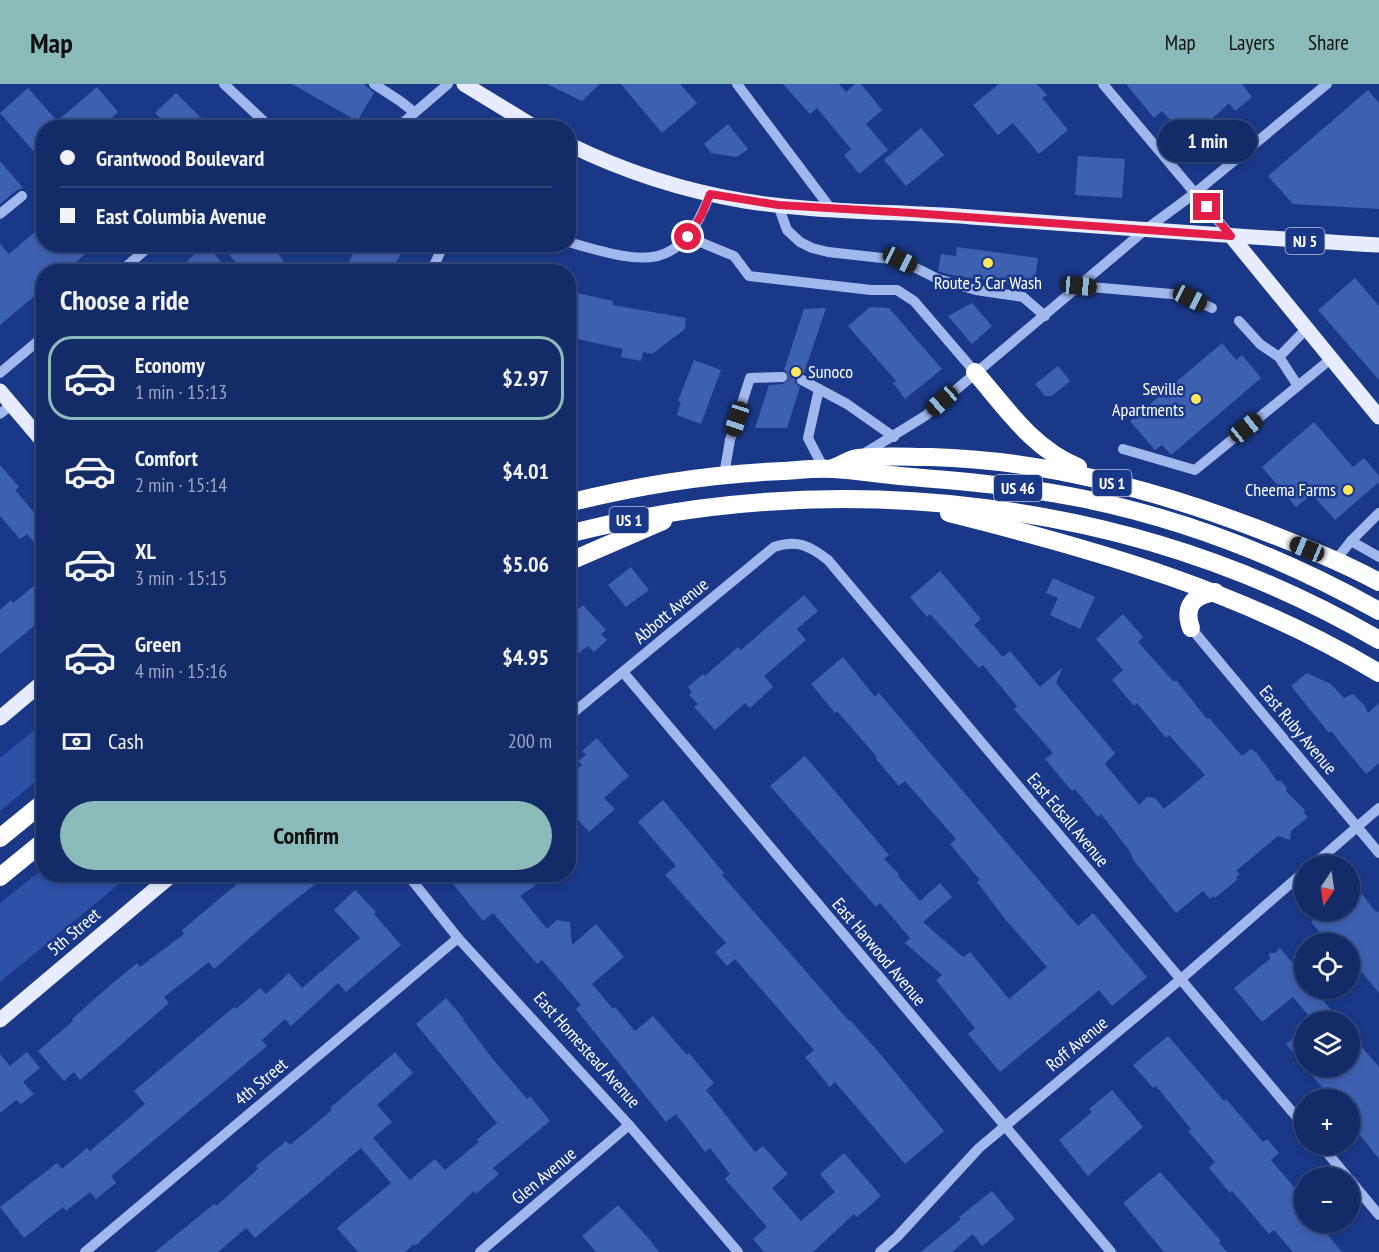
<!DOCTYPE html>
<html lang="en">
<head>
<meta charset="utf-8">
<style>
	body { margin:0; font-family:"PT Sans Narrow",sans-serif; background:#20376f; color:#f1f3f6; height:100vh; display:flex; flex-direction:column; font-size:22px; white-space:nowrap }
	* { box-sizing:border-box; margin:0 }
	p { font-size:20px; color:#9da7bf }
	.icon { flex:none; width:33px; height:33px; fill:none; stroke:currentColor; stroke-width:2; stroke-linecap:round; stroke-linejoin:round }
	.map { position:relative; flex:1; overflow:hidden }
	.drawer { position:absolute; left:36px; top:180px; width:540px; height:618px; display:flex; flex-direction:column; background:#132b66; border-radius:24px; box-shadow:0 3px 9px #0003,0 0 0 2px #32477a }
	.drawer>* { flex:none }
	.guide { position:absolute; left:36px; top:36px; width:540px; height:132px; border-radius:24px; box-shadow:0 3px 9px #0003,0 0 0 2px #32477a; display:grid; align-content:center; height:132px; padding:0 24px; background:#132b66 }
	.needle { width:39px; rotate:193deg }
	.fabs { position:absolute; left:1294px; top:771px; display:grid; gap:12px }
	.fabs a { display:grid; place-items:center; width:66px; height:66px; border-radius:50%; background:#132b66; box-shadow:0 3px 9px #0003,0 0 0 2px #32477a; font-size:30px }
	.end { position:absolute; width:27px; height:27px; margin:-14px; border:8px solid #e11d48; background:#fff; box-shadow:0 0 0 3px #fff }
	.from { border-radius:50% }
	.bubble { position:absolute; height:42px; border-radius:21px; background:#132b66; box-shadow:0 3px 9px #0003,0 0 0 2px #32477a; font-size:20px; font-weight:700; line-height:42px; text-align:center }
	.car { position:absolute; width:18px; height:36px; margin:-18px -9px; border-radius:8px; box-shadow:0 0 4px 2px #0007; background:linear-gradient(#222 24%,#8ab4d8 0 40%,#222 0 76%,#8ab4d8 0 86%,#222 0) }
	.guide b { display:flex; align-items:center; gap:21px; height:57px; font-size:22px }
	.guide b+b { border-top:2px solid #32477a }
	.guide i { width:15px; height:15px; background:#f1f3f6 }
	ul { padding:0; list-style:none }
	li { display:flex; align-items:center; gap:18px; height:84px; margin:0 12px 9px; padding:0 12px; border:3px solid transparent; border-radius:24px }
	li div { flex:1 }
	li b { display:block; font-size:22px }
	li em { font-style:normal; font-weight:700 }
	li.current { border-color:#8bbbb9 }
	li>.icon { width:54px; height:54px; stroke-width:1.5 }
	h2 { padding:0 24px; font-size:27px; line-height:72px }
	.pay { display:flex; align-items:center; gap:15px; height:66px; padding:0 24px; font-size:22px }
	.pay p { margin-inline-start:auto }
	.cta { display:flex; gap:12px; margin-top:auto; padding:12px 24px }
	.cta a { flex:1; height:69px; border-radius:36px; background:#8bbbb9; color:#111; font-size:24px; font-weight:700; line-height:69px; text-align:center }
	header { display:flex; align-items:center; gap:36px; box-sizing:border-box; height:84px; padding:0 30px; background:#8bbbb9; color:#111 }
	header strong { font-size:28px }
	nav { display:flex; gap:33px; margin-inline-start:auto; font-size:21px }
	.map>svg:first-child { display:block }
	.green { fill:#2c51a7 }
	.building { fill:#3e60b0 }
	.lines { fill:none; stroke-linecap:round; stroke-linejoin:round }
	.minor-tunnel { stroke:#3c579a; stroke-width:10; stroke-dasharray:10 5; stroke-linecap:butt }
	.minor { stroke:#a1b8ed; stroke-width:10 }
	.major { stroke:#e7edff; stroke-width:15 }
	.highway { stroke:#fff; stroke-width:18 }
	.route { stroke:#e11d48; stroke-width:8 }
	.poi-dot { fill:#ffe85d; stroke:#193988; stroke-width:2 }
	.labels { text-anchor:middle; stroke-width:5; stroke-linejoin:round; paint-order:stroke }
	.shield { fill:#193988; stroke:#bac4db; stroke-width:1.5 }
	.shield-label { font-size:16px; font-weight:bold; fill:#fff }
	.poi-label { font-size:18px; fill:#fff; stroke:#193988; text-anchor:end }
	.street-label { font-size:18px; fill:#fff; stroke:#193988 }
</style>
</head>
<body>
<header>
<strong>Map</strong>
<nav><a>Map</a><a>Layers</a><a>Share</a></nav>
</header>
<div class="map">
<svg width="1379" height="1168" viewBox="0 0 1379 1168">
	<rect width="100%" height="100%" fill="#193988"/>
	<g class="green">
		<path d="M43,639V691L0,727V674Z"/>
		<path d="M43,785L44,790L130,791L0,898V819Z"/>
	</g>
	<g class="building">
		<path d="M292,0H364L374,9L357,37Z"/>
		<path d="M547,0H600L582,17Z"/>
		<path d="M621,0H680L697,19L662,49Z"/>
		<path d="M783,0H839L846,8L855,0H861L882,26L866,40L888,66L859,90L844,71L851,65L817,24L810,30Z"/>
		<path d="M999,0H1037L1047,11L1042,14L1068,46L1039,70L1013,39L998,51L973,21Z"/>
		<path d="M1126,0H1242L1252,13L1235,27L1229,19L1189,56L1162,27L1154,34Z"/>
		<path d="M97,3L118,28L101,44H44V79L0,29L28,4L57,37Z"/>
		<path d="M1368,6L1379,19V125L1293,120L1268,92Z"/>
		<path d="M176,9L211,44H169L155,29Z"/>
		<path d="M728,40L748,65L737,73L711,69L704,60Z"/>
		<path d="M921,44L944,71L906,102L884,76Z"/>
		<path d="M1078,72L1125,75L1122,114L1075,111Z"/>
		<path d="M0,77L23,104L17,106L0,120Z"/>
		<path d="M44,140V160H96L65,188H44V204L0,241V160L9,170Z"/>
		<path d="M206,160L222,179L211,188H175Z"/>
		<path d="M221,160H270L284,177L271,188H243Z"/>
		<path d="M358,160H406L391,188H344Z"/>
		<path d="M957,163L1038,174L1034,203L951,191L938,187L941,170L956,172Z"/>
		<path d="M1355,194L1379,222V296L1318,226Z"/>
		<path d="M568,207L613,217V221L686,234L685,245L652,270L643,268L641,277L621,273L623,265L568,253Z"/>
		<path d="M972,219L992,242L972,260L948,232Z"/>
		<path d="M870,223L889,224L942,285L905,315L893,299L896,297L848,242Z"/>
		<path d="M826,224L804,289H799L795,293V299L800,303L787,344H755L769,301L783,300L789,296V290L784,286L804,225Z"/>
		<path d="M1222,259L1236,276L1242,271L1261,294L1171,371L1162,361L1155,366L1130,337Z"/>
		<path d="M694,276L721,286L701,340L677,331L681,318L678,317Z"/>
		<path d="M1058,282L1070,297L1052,312H1045L1035,300Z"/>
		<path d="M1314,338L1353,383L1364,374L1379,392V398L1335,436L1312,410L1296,423L1262,383Z"/>
		<path d="M0,381L19,403L15,406L44,440V470L27,450L20,455L0,432Z"/>
		<path d="M631,483L649,506L626,523L608,501Z"/>
		<path d="M940,487L981,535L974,541L1003,573L1010,567L1040,603L1063,583L1056,599L1115,669L1105,680L1139,721L1147,713L1155,714L1164,725L1205,691L1169,651L1166,654L1137,619L1134,622L1112,596L1123,586L1096,555L1123,530L1143,553L1138,558L1174,598L1176,596L1207,635L1209,634L1242,672L1251,665L1257,669L1277,697H1281L1287,704L1286,707L1305,726L1304,729L1308,733L1291,747L1290,756L1278,752L1236,787L1240,790L1236,793L1238,795L1215,814L1213,812L1210,815L1203,807L1176,829L1134,777L1129,766L1101,730L1098,733L1075,705L1072,707L1045,675L1053,669L1014,625L1017,622L983,581L979,584L930,530L927,533L910,513Z"/>
		<path d="M44,494V534L0,570V526L11,516L13,519Z"/>
		<path d="M1053,494L1095,513L1080,545L1050,531L1058,514L1046,509Z"/>
		<path d="M804,511L818,527L797,545L806,556L764,592L773,603L750,624L745,619L715,646L694,623L698,620L689,611L692,608L688,603L703,590L705,592L738,563L741,566Z"/>
		<path d="M583,521L606,546L601,550L607,556L594,568L588,562L568,578V534Z"/>
		<path d="M843,573L875,613L879,609L1078,842L1093,829L1147,893L1112,922L1099,906L1000,988L968,950L975,944L936,896L942,891L905,859L910,854L880,819L876,823L770,702L805,672L889,771L884,775L899,790L898,792L920,817L940,799L952,813L923,838L963,873L970,868L1009,915L1047,883L1005,835L977,798L980,796L950,760L956,755L905,697L899,702L876,675L877,673L837,627L835,629L811,600Z"/>
		<path d="M1307,589L1331,600L1344,614L1353,610L1364,621L1368,629L1379,619V679L1366,690L1331,647L1329,649L1291,602Z"/>
		<path d="M597,654L629,692L604,714L615,725L589,748L577,735L568,743V693L582,681L578,677L586,671L582,667Z"/>
		<path d="M663,716L724,789L722,791L849,937L850,936L882,972L944,1047L905,1080L835,998L830,1003L805,973L814,966L735,875L727,882L715,868L726,859L665,791L676,782L638,738Z"/>
		<path d="M249,790H328L276,831L214,885L209,878L164,913L169,919L80,996L74,988L64,997L38,967L73,937L72,935L107,904L137,879L140,883L184,850L182,846Z"/>
		<path d="M445,790H551L520,812L547,845L557,836L570,838L572,861L596,840L624,873L592,900L613,925L615,923L635,947L653,932L687,971L689,969L714,999L706,1006L755,1068L763,1062L788,1090L772,1104L801,1137L835,1108L820,1090L844,1069L881,1112L857,1133L854,1130L813,1168H764L753,1155L767,1143L725,1095L730,1090L710,1064L705,1068L676,1030L666,1038L576,925L581,921L542,876L537,880L493,829L483,837Z"/>
		<path d="M1350,794L1375,827L1379,828V909L1350,874V860H1330L1311,838L1324,826H1350Z"/>
		<path d="M355,806L376,828L374,830L401,861L346,908L338,899L291,942L285,935L262,956L267,962L111,1092L116,1099L96,1115L90,1108L66,1127L63,1123L24,1154L0,1123L57,1079L62,1085L87,1064L90,1067L145,1020L134,1007L234,923L236,925L260,904L266,910L289,889L302,904L360,854L334,826Z"/>
		<path d="M1280,864L1305,894V904H1313L1341,938H1314L1293,913L1262,938L1234,904L1270,875L1269,869H1275Z"/>
		<path d="M446,914L464,935L463,936L492,974L527,1015L530,1012L550,1037L493,1084L499,1090L476,1110L474,1107L415,1162L414,1160L405,1168H358L337,1144L391,1099L361,1064L255,1154L246,1144L218,1168H155L214,1120L216,1122L258,1085L256,1082L286,1057L290,1061L332,1026L330,1024L395,968L413,989L377,1021L392,1038L373,1054L410,1096L435,1075L445,1086L479,1058L477,1056L497,1039L416,940Z"/>
		<path d="M1305,944V982L1286,960Z"/>
		<path d="M1350,949L1379,983V1075L1350,1038V1016H1333L1304,982H1350Z"/>
		<path d="M1168,952L1224,1017L1226,1015L1263,1058L1267,1055L1279,1069L1271,1076L1305,1116V1138H1317L1342,1168H1293L1274,1146L1269,1150L1232,1107L1230,1109L1209,1084L1215,1078L1188,1047L1191,1045L1156,1002L1153,1004L1133,981Z"/>
		<path d="M27,968L40,984L23,998L34,1010L21,1020L16,1016L0,1029V970L10,982Z"/>
		<path d="M1112,1006L1143,1043L1088,1092L1059,1056L1092,1028L1089,1025Z"/>
		<path d="M1160,1088L1221,1157L1219,1159L1227,1168H1164L1154,1156L1123,1119Z"/>
		<path d="M992,1107L1015,1135L982,1162L973,1150L952,1168H921L961,1135L959,1133Z"/>
		<path d="M618,1121L649,1155L659,1168H596L582,1152Z"/>
	</g>
	<g class="lines">
		<path class="minor-tunnel" d="M782,293L802,296"/>
		<g class="minor">
			<path d="M224,0L271,44"/>
			<path d="M374,0L400,17L414,28"/>
			<path d="M737,0L831,125"/>
			<path d="M1103,0L1231,152"/>
			<path d="M397,44L448,0"/>
			<path d="M778,121L787,146L800,158L812,164L828,168L900,176L938,195L976,206L1023,213L1045,232"/>
			<path d="M0,130L22,112"/>
			<path d="M688,153L734,172L749,192L871,206H897L914,217L975,288"/>
			<path d="M568,158C640,178 679,193 710,110"/>
			<path d="M120,188L152,160"/>
			<path d="M431,188L444,160"/>
			<path d="M1079,202L1183,211L1212,224"/>
			<path d="M1239,237L1260,260L1279,273L1298,302"/>
			<path d="M1279,273L1307,244"/>
			<path d="M0,289L44,252"/>
			<path d="M802,296L847,320L894,353"/>
			<path d="M819,305L808,354L824,385"/>
			<path d="M0,330L11,321"/>
			<path d="M1123,365L1195,386L1332,274"/>
			<path d="M865,369L925,332L1145,146L1195,109L1327,0"/>
			<path d="M724,391L730,356L750,294L782,293"/>
			<path d="M1351,457L1379,473"/>
			<path d="M1335,477L1351,457L1379,429"/>
			<path d="M1191,544L1379,769"/>
			<path d="M623,588L1111,1168"/>
			<path d="M568,633L774,463C797,455 810,462 828,476L1305,1043"/>
			<path d="M1312,782L1379,724"/>
			<path d="M407,790L458,854L629,1041L738,1168"/>
			<path d="M1320,1060L1348,1094"/>
			<path d="M1350,1096L1379,1131"/>
			<path d="M85,1168L458,854"/>
			<path d="M480,1168L629,1041"/>
			<path d="M880,1168L897,1153L979,1064L1181,895L1305,787"/>
		</g>
		<g class="major">
			<path d="M464,0L536,44"/>
			<path d="M568,60C623,87 685,107 745,117C819,129 896,127 971,133C1107,143 1243,153 1379,161"/>
			<path d="M1231,152L1379,333"/>
			<path d="M0,307L44,359"/>
			<path d="M0,634L44,597"/>
			<path d="M0,936L173,790"/>
		</g>
		<g class="highway">
			<path d="M975,288C1006,324 1033,365 1078,383"/>
			<path d="M833,384C841,381 850,375 858,374C882,371 908,373 931,373C1044,376 1153,405 1258,445C1299,461 1340,477 1379,498"/>
			<path d="M568,419C640,401 710,390 783,387C799,386 816,384 833,385C855,386 878,390 900,392C960,397 1020,402 1080,414C1185,435 1286,475 1379,527"/>
			<path d="M949,429C1101,467 1244,508 1379,589"/>
			<path d="M568,450C839,381 1136,414 1379,556"/>
			<path d="M568,478L663,437"/>
			<path d="M1191,544C1183,522 1194,511 1215,508"/>
			<path d="M0,754L44,718"/>
			<path d="M0,793L44,757"/>
		</g>
	</g>
	<g class="lines">
		<path class="route" d="M688,153L702,130L710,110L778,121L912,129L1231,152L1207,123"/>
	</g>
	<g class="poi-dot">
		<circle cx="988" cy="179" r="6"/>
		<circle cx="796" cy="288" r="6"/>
		<circle cx="1196" cy="315" r="6"/>
		<circle cx="1348" cy="406" r="6"/>
	</g>
	<g class="labels">
		<g class="shield">
			<rect x="1285.5" y="144" width="39" height="26" rx="4.5"/>
			<rect x="1092.5" y="386" width="39" height="26" rx="4.5"/>
			<rect x="994" y="391" width="48" height="26" rx="4.5"/>
			<rect x="609.5" y="423" width="39" height="26" rx="4.5"/>
		</g>
		<g class="shield-label">
			<text x="1305" y="163">NJ 5</text>
			<text x="1112" y="405">US 1</text>
			<text x="1018" y="410">US 46</text>
			<text x="629" y="442">US 1</text>
		</g>
		<g class="poi-label">
			<text x="988" y="205" text-anchor="middle">Route 5 Car Wash</text>
			<text x="808" y="294" text-anchor="start">Sunoco</text>
			<text x="1184" y="311">Seville<tspan x="1184" dy="21">Apartments</tspan></text>
			<text x="1336" y="412">Cheema Farms</text>
		</g>
		<g class="street-label">
			<text transform="translate(671 527) rotate(-40)" y="6">Abbott Avenue</text>
			<text transform="translate(1298 646) rotate(50)" y="6">East Ruby Avenue</text>
			<text transform="translate(1068 736) rotate(50)" y="6">East Edsall Avenue</text>
			<text transform="translate(74 848) rotate(-40)" y="6">5th Street</text>
			<text transform="translate(879 868) rotate(50)" y="6">East Harwood Avenue</text>
			<text transform="translate(1077 960) rotate(-40)" y="6">Roff Avenue</text>
			<text transform="translate(587 966) rotate(48)" y="6">East Homestead Avenue</text>
			<text transform="translate(261 998) rotate(-40)" y="6">4th Street</text>
			<text transform="translate(544 1092) rotate(-40)" y="6">Glen Avenue</text>
		</g>
	</g>
</svg>
<div class="fabs">
<a><svg class="needle" viewBox="-14 -14 28 28"><path d="M0-13l5 13h-10z" fill="#e53935"/><path d="M0 13l5-13h-10z" fill="#9da7bf"/></svg></a>
<a><svg class="icon" aria-label="locate" viewBox="0 0 24 24"><circle cx="12" cy="12" r="6"/><path d="M12 2v4M12 18v4M2 12h4M18 12h4"/></svg></a>
<a><svg class="icon" aria-label="layers" viewBox="0 0 24 24"><path d="M12 4l9 5-9 5-9-5zM3 14l9 5 9-5"/></svg></a>
<a>+</a>
<a>−</a>
</div>
<i class="end from" style="left:688px;top:153px"></i>
<i class="end" style="left:1207px;top:123px"></i>
<div class="bubble" style="left:1158px;top:36px;width:99px">1 min</div>
<i class="car" style="left:900px;top:176px;rotate:117deg"></i>
<i class="car" style="left:1079px;top:202px;rotate:95deg"></i>
<i class="car" style="left:1190px;top:214px;rotate:116deg"></i>
<i class="car" style="left:942px;top:317px;rotate:229deg"></i>
<i class="car" style="left:737px;top:335px;rotate:198deg"></i>
<i class="car" style="left:1246px;top:344px;rotate:51deg"></i>
<i class="car" style="left:1307px;top:465px;rotate:293deg"></i>
<div class="guide">
<b><i class="from"></i>Grantwood Boulevard</b>
<b><i></i>East Columbia Avenue</b>
</div>
<section class="drawer">
<h2>Choose a ride</h2>
<ul>
<li class="current"><svg class="icon" aria-label="car" viewBox="0 0 24 24"><path d="M5 17H2v-5l4-1 3-4h7l3 4 3 1v5h-3M9 17h6M6 11h13"/><circle cx="7" cy="17" r="2"/><circle cx="17" cy="17" r="2"/></svg><div><b>Economy</b><p>1 min · 15:13</p></div><em>$2.97</em></li>
<li><svg class="icon" aria-label="car" viewBox="0 0 24 24"><path d="M5 17H2v-5l4-1 3-4h7l3 4 3 1v5h-3M9 17h6M6 11h13"/><circle cx="7" cy="17" r="2"/><circle cx="17" cy="17" r="2"/></svg><div><b>Comfort</b><p>2 min · 15:14</p></div><em>$4.01</em></li>
<li><svg class="icon" aria-label="car" viewBox="0 0 24 24"><path d="M5 17H2v-5l4-1 3-4h7l3 4 3 1v5h-3M9 17h6M6 11h13"/><circle cx="7" cy="17" r="2"/><circle cx="17" cy="17" r="2"/></svg><div><b>XL</b><p>3 min · 15:15</p></div><em>$5.06</em></li>
<li><svg class="icon" aria-label="car" viewBox="0 0 24 24"><path d="M5 17H2v-5l4-1 3-4h7l3 4 3 1v5h-3M9 17h6M6 11h13"/><circle cx="7" cy="17" r="2"/><circle cx="17" cy="17" r="2"/></svg><div><b>Green</b><p>4 min · 15:16</p></div><em>$4.95</em></li>
</ul>
<div class="pay"><svg class="icon" aria-label="cash" viewBox="0 0 24 24"><path d="M3 7h18v10H3z"/><circle cx="12" cy="12" r="2"/></svg>Cash<p>200 m</p></div>
<div class="cta"><a>Confirm</a></div>
</section>
</div>
</body>
</html>
